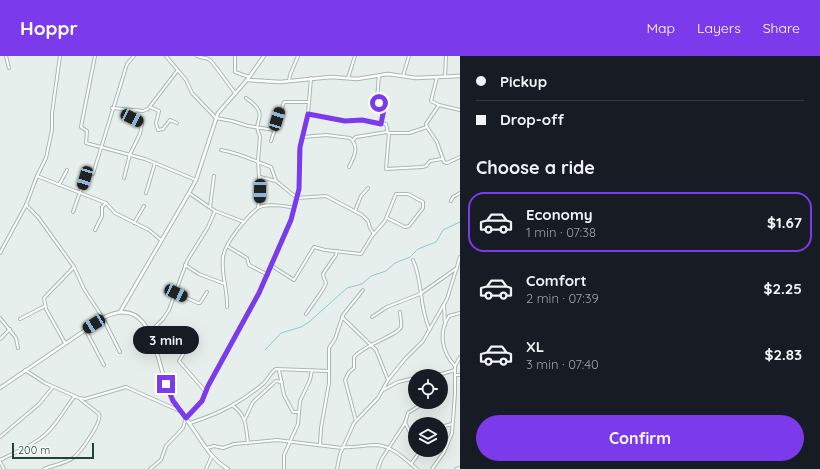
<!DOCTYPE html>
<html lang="en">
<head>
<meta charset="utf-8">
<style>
	body { margin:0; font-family:Quicksand,sans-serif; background:#242831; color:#f1f3f6; height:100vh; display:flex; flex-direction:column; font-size:15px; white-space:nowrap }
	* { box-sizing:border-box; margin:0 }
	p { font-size:13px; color:#9ea1a6 }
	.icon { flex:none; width:22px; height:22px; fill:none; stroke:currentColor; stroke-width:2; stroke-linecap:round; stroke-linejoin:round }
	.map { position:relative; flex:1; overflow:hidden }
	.drawer { display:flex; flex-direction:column; background:#171b24; width:360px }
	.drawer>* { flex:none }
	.top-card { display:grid; align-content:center; height:88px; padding:0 16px; background:#171b24 }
	.buttons { position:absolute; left:408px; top:313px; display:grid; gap:8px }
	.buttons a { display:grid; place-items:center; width:40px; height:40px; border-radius:50%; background:#171b24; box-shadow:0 4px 16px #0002; font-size:20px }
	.scale { position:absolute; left:12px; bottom:10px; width:82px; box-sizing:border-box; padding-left:4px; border:2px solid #24423a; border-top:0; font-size:11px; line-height:14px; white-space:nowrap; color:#24423a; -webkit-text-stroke:3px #f7fbf9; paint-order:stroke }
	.end { position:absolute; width:18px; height:18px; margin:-9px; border:5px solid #7c3aed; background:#fff; box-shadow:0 0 0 2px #fff }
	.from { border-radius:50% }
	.bubble { position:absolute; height:28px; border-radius:14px; background:#171b24; box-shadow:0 4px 16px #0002; font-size:13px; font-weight:700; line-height:28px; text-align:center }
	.car { position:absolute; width:12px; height:24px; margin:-12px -6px; border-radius:5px; box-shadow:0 0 3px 1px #0007; background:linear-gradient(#222 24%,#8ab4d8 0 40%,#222 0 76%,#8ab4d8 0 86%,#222 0) }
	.top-card b { display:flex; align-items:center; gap:14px; height:38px; font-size:15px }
	.top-card b+b { border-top:1px solid #363941 }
	.top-card i { width:10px; height:10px; background:#f1f3f6 }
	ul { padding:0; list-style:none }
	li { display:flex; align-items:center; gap:12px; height:60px; margin:0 8px 6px; padding:0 8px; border:2px solid transparent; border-radius:16px }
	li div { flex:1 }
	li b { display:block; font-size:15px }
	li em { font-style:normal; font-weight:700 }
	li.on { border-color:#7c3aed }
	li>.icon { width:36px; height:36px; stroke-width:1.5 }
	h2 { padding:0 16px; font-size:18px; line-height:48px }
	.cta { display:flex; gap:8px; margin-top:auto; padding:8px 16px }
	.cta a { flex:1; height:46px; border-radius:24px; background:#7c3aed; color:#fff; font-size:16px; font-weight:700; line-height:46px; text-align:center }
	header { display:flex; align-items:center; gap:24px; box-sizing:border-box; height:56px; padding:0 20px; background:#7c3aed; color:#fff }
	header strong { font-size:19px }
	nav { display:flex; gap:22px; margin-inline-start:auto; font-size:14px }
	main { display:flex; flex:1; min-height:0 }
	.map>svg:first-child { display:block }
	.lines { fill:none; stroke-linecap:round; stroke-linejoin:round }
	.stream { stroke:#8ec9d4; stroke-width:1 }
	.minor-casing { stroke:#a8b8b2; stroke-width:4 }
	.tertiary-casing { stroke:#a8b8b2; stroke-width:4.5 }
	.minor { stroke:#fff; stroke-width:2 }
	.tertiary { stroke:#fff; stroke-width:2.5 }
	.route { stroke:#7c3aed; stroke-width:5 }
</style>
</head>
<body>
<header>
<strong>Hoppr</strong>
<nav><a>Map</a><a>Layers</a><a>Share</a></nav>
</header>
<main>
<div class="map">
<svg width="460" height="413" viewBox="0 0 460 413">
	<rect width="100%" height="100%" fill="#e6efeb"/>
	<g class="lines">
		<path class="stream" d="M265,294L281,277L301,271L309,266L347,232L362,228L371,220L386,215L395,207L410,201L418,193L436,186L443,174L460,166"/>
		<g class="minor-casing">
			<g id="minor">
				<path d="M6,0L9,12"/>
				<path d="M95,0L81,71L87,75L86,87L145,103L196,124"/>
				<path d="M166,0L186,24L192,37L216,62L232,65L248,70L275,74"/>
				<path d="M197,0C201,2 206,1 210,4C212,5 231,32 235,37"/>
				<path d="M235,0V16L249,21"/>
				<path d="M379,19L377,43L383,51L381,68"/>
				<path d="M403,20L409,0"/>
				<path d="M437,21L431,45L439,49L460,54"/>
				<path d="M445,21L446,0"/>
				<path d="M348,22L355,0"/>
				<path d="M289,25L290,19L298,0"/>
				<path d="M246,42C273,61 250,63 260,80L258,105L260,135L258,152"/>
				<path d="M150,51L159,55L156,67L158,74L163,73L170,64L177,67"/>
				<path d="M112,52L143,55L148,53L177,15"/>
				<path d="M308,58L345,65L362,64L386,68L388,77H409L427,71L426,68L439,49"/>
				<path d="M427,71L437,86L444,106L447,107L460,101"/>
				<path d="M389,77L386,113L422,111L426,110L430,105L442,103"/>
				<path d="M303,81L326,79L350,82C360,91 354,101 349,111"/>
				<path d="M353,84L356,81L387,76"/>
				<path d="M271,85L284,46H309"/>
				<path d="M221,94C240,97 254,105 271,111L276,125"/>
				<path d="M93,118L127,8L134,0"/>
				<path d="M37,120L106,147L115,157L149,174L161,184"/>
				<path d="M260,121L276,125L297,142L326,140L362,159L368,165L370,172L374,178"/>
				<path d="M124,122L130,98L140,78L142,67L132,62L131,59L136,54"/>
				<path d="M59,129L67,114"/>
				<path d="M146,137L155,107"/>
				<path d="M189,137L215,155L244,166"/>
				<path d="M451,145L453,141L460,137"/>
				<path d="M26,149L38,161L74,211L84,233L103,262L120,296"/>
				<path d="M210,151L214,120"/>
				<path d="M355,155L361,140L368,132"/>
				<path d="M73,156L85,122"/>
				<path d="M134,167L144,150"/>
				<path d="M95,174L102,160V151L106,147"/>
				<path d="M227,190L247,202L249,209L268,219"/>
				<path d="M0,197L26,149L37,120L46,102L52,74V57L60,0"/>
				<path d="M413,204C423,225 419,250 429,272"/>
				<path d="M185,209L199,218L225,228"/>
				<path d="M272,210L294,224L314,191L325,194L361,198L372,180L385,165L396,138H408L423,146V152L409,170L405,171L387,162"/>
				<path d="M176,237L198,247H200L207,236"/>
				<path d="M444,249L445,269"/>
				<path d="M227,251C228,235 221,219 223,202C224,187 247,161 258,152C264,147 287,150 294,152"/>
				<path d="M306,258C309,253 326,231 326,227C325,224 323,221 323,218L336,199L337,195"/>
				<path d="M342,261L376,294L388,324"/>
				<path d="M372,261L387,251L420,238L457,212"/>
				<path d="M0,262L16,282L18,292"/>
				<path d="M20,263L45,250"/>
				<path d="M85,273L104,309"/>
				<path d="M150,276L163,263L169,254L187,205L208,171L215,155"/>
				<path d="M0,283L10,273"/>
				<path d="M191,285L179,305L206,336"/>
				<path d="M65,287L46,253L44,242L74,211"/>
				<path d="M455,310C442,296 438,277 449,260L460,257"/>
				<path d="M25,314L45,327L79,342L85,343L126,331L180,355"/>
				<path d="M279,314L284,339L293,356H298"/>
				<path d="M455,319H460"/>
				<path d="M435,320L455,314"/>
				<path d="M383,334L398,326L415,322"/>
				<path d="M233,350C247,359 246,373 248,387"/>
				<path d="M245,363L253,346L276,325L282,326"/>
				<path d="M356,365L345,324L349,316L354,312V301C364,289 398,279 401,271C402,268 400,260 400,256"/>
				<path d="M190,367C218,358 241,347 264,327C268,323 271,316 276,313L328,315"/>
				<path d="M405,367L410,376L415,375"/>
				<path d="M441,371L452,368"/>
				<path d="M0,381L39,348L53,331"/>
				<path d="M320,389L321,372L329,327V292L335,283L343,259L363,234"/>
				<path d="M343,391C355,392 365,389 377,389C392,390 406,404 417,413"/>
				<path d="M207,392L214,390L223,392L234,388L277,384L342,392"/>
				<path d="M0,404C14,397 29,391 41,382C55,372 64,354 74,341"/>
				<path d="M0,406L4,413"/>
				<path d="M411,408L421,394"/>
				<path d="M44,413C53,409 64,408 73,402C80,397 103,365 99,358L80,343"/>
				<path d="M150,413L161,404L166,390L183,372L186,361L202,345L208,330L259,237L291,163L299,133V96L308,58L311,22"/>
				<path d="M206,413L212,400"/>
				<path d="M284,413V399L298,368L300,345L310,324L312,314"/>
				<path d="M337,413L340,398L354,367L378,342L388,324L405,303L423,285L447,243L460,201"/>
				<path d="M378,413L381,404L405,367L408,357L419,350V346"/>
				<path d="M432,413L444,396L452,377L455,338V310L460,301"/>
				<path d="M456,413L460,412"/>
			</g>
		</g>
		<g class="tertiary-casing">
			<g id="tertiary">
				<path d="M248,24L280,26L331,21L357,23L388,18L416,22L460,20"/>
				<path d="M120,256L189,137L196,124L218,57L247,24L264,0"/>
				<path d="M0,332L103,262C154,235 156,308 169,336C174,347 182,356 189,367C201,383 210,403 228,413"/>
			</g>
		</g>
		<use href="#minor" class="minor"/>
		<use href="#tertiary" class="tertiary"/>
	</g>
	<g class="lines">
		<path class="route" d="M166,328L173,345L186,362L202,345L208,330L259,237L291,164L299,133L300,91L308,58L345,65L362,64L381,68L384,53L379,47"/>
	</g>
</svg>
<div class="buttons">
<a><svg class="icon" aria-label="locate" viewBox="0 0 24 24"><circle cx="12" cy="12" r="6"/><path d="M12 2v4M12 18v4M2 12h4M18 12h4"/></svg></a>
<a><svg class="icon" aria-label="layers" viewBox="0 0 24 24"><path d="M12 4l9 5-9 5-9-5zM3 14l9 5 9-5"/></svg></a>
</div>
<div class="scale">200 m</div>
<i class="end from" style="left:379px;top:47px"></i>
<i class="end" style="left:166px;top:328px"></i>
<div class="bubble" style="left:133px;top:270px;width:66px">3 min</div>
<i class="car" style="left:132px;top:62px;rotate:117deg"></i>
<i class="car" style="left:277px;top:63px;rotate:17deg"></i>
<i class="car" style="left:85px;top:122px;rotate:197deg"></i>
<i class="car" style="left:260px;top:135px;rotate:181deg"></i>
<i class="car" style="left:176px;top:237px;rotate:115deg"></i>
<i class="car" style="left:94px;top:268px;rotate:238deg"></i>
</div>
<section class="drawer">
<div class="top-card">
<b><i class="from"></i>Pickup</b>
<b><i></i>Drop-off</b>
</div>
<h2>Choose a ride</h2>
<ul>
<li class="on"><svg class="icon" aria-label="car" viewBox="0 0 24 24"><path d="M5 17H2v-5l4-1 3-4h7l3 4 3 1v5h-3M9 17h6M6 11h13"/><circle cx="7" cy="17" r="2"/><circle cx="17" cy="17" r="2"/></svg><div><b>Economy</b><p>1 min · 07:38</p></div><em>$1.67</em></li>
<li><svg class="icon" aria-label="car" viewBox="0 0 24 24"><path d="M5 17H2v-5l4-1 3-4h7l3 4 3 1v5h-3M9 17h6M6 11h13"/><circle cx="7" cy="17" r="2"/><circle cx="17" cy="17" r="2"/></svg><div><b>Comfort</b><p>2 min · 07:39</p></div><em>$2.25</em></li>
<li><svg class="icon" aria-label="car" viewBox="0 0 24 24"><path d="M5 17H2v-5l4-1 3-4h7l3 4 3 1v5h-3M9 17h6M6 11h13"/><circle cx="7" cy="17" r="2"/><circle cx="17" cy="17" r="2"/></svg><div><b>XL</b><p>3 min · 07:40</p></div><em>$2.83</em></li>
</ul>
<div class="cta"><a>Confirm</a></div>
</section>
</main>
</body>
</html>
